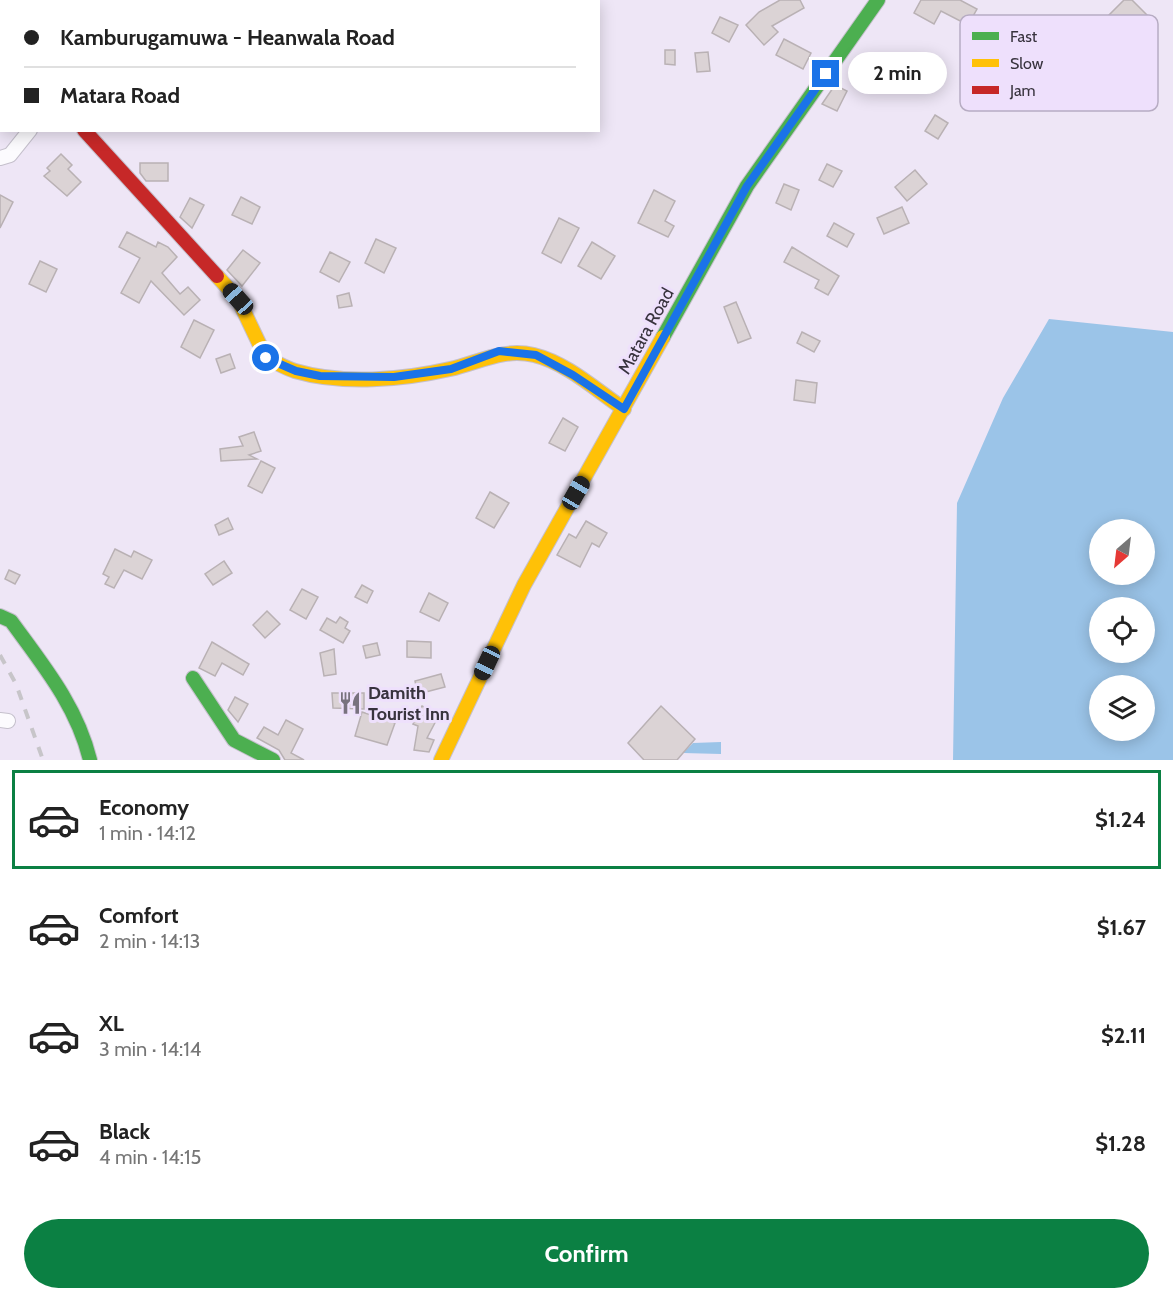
<!DOCTYPE html>
<html lang="en">
<head>
<meta charset="utf-8">
<style>
	body { margin:0; font-family:Cabin,sans-serif; background:#f2f2f2; color:#222; height:100vh; display:flex; flex-direction:column; font-size:22px; white-space:nowrap }
	* { box-sizing:border-box; margin:0 }
	p { font-size:20px; color:#767676 }
	.icon { flex:none; width:33px; height:33px; fill:none; stroke:currentColor; stroke-width:2; stroke-linecap:round; stroke-linejoin:round }
	.map { position:relative; height:760px; overflow:hidden }
	.side { display:flex; flex-direction:column; background:#fff; flex:1 }
	.side>* { flex:none }
	.banner { position:absolute; left:0px; top:0px; width:600px; height:132px; box-shadow:0 3px 15px #0003; display:grid; align-content:center; height:132px; padding:0 24px; background:#fff }
	.needle { width:39px; rotate:208deg }
	.fabs { position:absolute; left:1089px; top:519px; display:grid; gap:12px }
	.fabs a { display:grid; place-items:center; width:66px; height:66px; border-radius:50%; background:#fff; box-shadow:0 3px 15px #0003; font-size:30px }
	.end { position:absolute; width:27px; height:27px; margin:-14px; border:8px solid #1a73e8; background:#fff; box-shadow:0 0 0 3px #fff }
	.from { border-radius:50% }
	.bubble { position:absolute; height:42px; border-radius:21px; background:#fff; box-shadow:0 3px 15px #0003; font-size:20px; font-weight:700; line-height:42px; text-align:center }
	.car { position:absolute; width:18px; height:36px; margin:-18px -9px; border-radius:8px; box-shadow:0 0 4px 2px #0007; background:linear-gradient(#222 24%,#8ab4d8 0 40%,#222 0 76%,#8ab4d8 0 86%,#222 0) }
	.banner b { display:flex; align-items:center; gap:21px; height:57px; font-size:22px }
	.banner b+b { border-top:2px solid #e0e0e0 }
	.banner i { width:15px; height:15px; background:#222 }
	ul { padding:10px 0 0; list-style:none }
	li { display:flex; align-items:center; gap:18px; height:99px; margin:0 12px 9px; padding:0 12px; border:3px solid transparent; border-radius:0px }
	li div { flex:1 }
	li b { display:block; font-size:22px }
	li em { font-style:normal; font-weight:700 }
	li.active { border-color:#0b8043 }
	li>.icon { width:54px; height:54px; stroke-width:1.5 }
	.action { display:flex; gap:12px; margin-top:auto; padding:12px 24px }
	.action a { flex:1; height:69px; border-radius:36px; background:#0b8043; color:#fff; font-size:24px; font-weight:700; line-height:69px; text-align:center }
	.map>svg:first-child { display:block }
	.water { fill:#9bc4e8; fill-rule:evenodd }
	.building { fill:#dbd3d5; stroke:#b9b1b4; stroke-width:1.5 }
	.lines { fill:none; stroke-linecap:round; stroke-linejoin:round }
	.street-casing { stroke:#c5c0cc; stroke-width:16 }
	.fast-casing { stroke:#c5c0cc; stroke-width:16 }
	.slow-casing { stroke:#c5c0cc; stroke-width:16 }
	.jam-casing { stroke:#c5c0cc; stroke-width:16 }
	.street { stroke:#fcfbfe; stroke-width:14 }
	.fast { stroke:#4caf50; stroke-width:14 }
	.slow { stroke:#ffc107; stroke-width:14 }
	.jam { stroke:#c62828; stroke-width:14 }
	.rail { stroke:#c7c5c9; stroke-width:4; stroke-dasharray:10 10; stroke-linecap:butt }
	.route { stroke:#1a73e8; stroke-width:8 }
	.labels { text-anchor:middle; stroke-width:6; stroke-linejoin:round; paint-order:stroke }
	.street-label { font-size:18px; fill:#38333e; stroke:#eee0fc }
	.poi-label { font-size:18px; font-weight:bold; fill:#38333e; stroke:#eee0fc; text-anchor:start }
	.key { fill:#eee0fc; stroke:#b7acc3; stroke-width:1.5 }
	.key-label { font-size:16px; fill:#38333e }
</style>
</head>
<body>
<div class="map">
<svg width="1173" height="760" viewBox="0 0 1173 760">
	<rect width="100%" height="100%" fill="#eee6f6"/>
	<g class="water">
		<path d="M1049,319L1173,332V760H953L957,503L1003,398ZM1100,530H1144V574H1100ZM1100,608H1144V652H1100ZM1100,686H1144V730H1100Z"/>
		<path d="M721,742V754L683,753L693,743Z"/>
	</g>
	<g class="building">
		<path d="M780,0H800L804,8L772,26L778,32L764,45L746,25L759,12Z"/>
		<path d="M921,0H960L977,9L968,25L941,11L934,24L914,13Z"/>
		<path d="M1124,0H1132L1147,15L1121,42L1101,23Z"/>
		<path d="M720,17L738,25L729,42L712,33Z"/>
		<path d="M784,39L811,53L803,69L776,55Z"/>
		<path d="M665,50H675V65L665,64Z"/>
		<path d="M708,52L710,71L697,72L695,53Z"/>
		<path d="M835,85L847,91L837,111L822,104Z"/>
		<path d="M935,115L948,123L938,139L925,131Z"/>
		<path d="M61,154L72,165L68,169L81,182L67,196L44,176L50,171L47,168Z"/>
		<path d="M140,163H168V181H146L140,173Z"/>
		<path d="M827,164L842,171L833,187L819,180Z"/>
		<path d="M915,170L927,184L907,201L895,187Z"/>
		<path d="M784,184L799,190L791,210L776,203Z"/>
		<path d="M654,190L675,201L665,221L674,226L668,237L638,223Z"/>
		<path d="M0,195L13,202L0,228Z"/>
		<path d="M241,197L260,207L252,224L232,215Z"/>
		<path d="M190,198L204,205L192,228L180,217Z"/>
		<path d="M902,207L909,223L884,234L877,218Z"/>
		<path d="M559,218L579,228L561,263L542,253Z"/>
		<path d="M834,223L854,234L847,247L827,236Z"/>
		<path d="M127,232L156,247L158,242L168,247L177,257L162,273L180,294L188,287L200,300L184,315L151,281L139,303L121,293L140,258L119,247Z"/>
		<path d="M376,239L396,248L384,273L365,263Z"/>
		<path d="M592,242L615,256L601,279L578,266Z"/>
		<path d="M792,247L839,276L828,295L815,288L819,280L784,262Z"/>
		<path d="M243,250L260,263L242,286L227,270Z"/>
		<path d="M330,252L350,262L339,282L320,272Z"/>
		<path d="M40,261L57,269L46,292L29,284Z"/>
		<path d="M349,293L352,306L339,308L337,296Z"/>
		<path d="M736,302L751,338L738,343L724,307Z"/>
		<path d="M194,320L214,330L200,358L181,347Z"/>
		<path d="M802,332L820,341L814,352L797,343Z"/>
		<path d="M230,354L235,368L221,373L216,359Z"/>
		<path d="M796,380L817,383L815,403L794,400Z"/>
		<path d="M563,418L578,427L565,451L549,443Z"/>
		<path d="M254,432L261,451L249,455L257,459L221,461L220,449L243,446L239,437Z"/>
		<path d="M261,461L275,468L262,493L248,486Z"/>
		<path d="M490,492L509,503L494,528L476,518Z"/>
		<path d="M228,518L233,529L219,535L215,525Z"/>
		<path d="M586,521L607,533L599,547L592,543L580,567L557,555L569,534L576,538Z"/>
		<path d="M115,549L131,557L134,551L152,560L142,579L124,570L114,588L105,584L109,577L103,574Z"/>
		<path d="M224,561L232,573L213,585L205,574Z"/>
		<path d="M9,570L20,575L15,584L5,579Z"/>
		<path d="M362,585L373,591L367,603L355,597Z"/>
		<path d="M302,589L318,597L306,619L290,610Z"/>
		<path d="M429,593L448,603L439,621L420,612Z"/>
		<path d="M267,611L280,624L265,638L253,625Z"/>
		<path d="M340,617L348,622L345,628L350,631L343,643L320,630L327,618L336,623Z"/>
		<path d="M407,641L431,642V658L407,657Z"/>
		<path d="M212,642L249,664L243,675L222,663L215,676L199,668Z"/>
		<path d="M377,643L380,655L366,658L363,646Z"/>
		<path d="M334,649L336,674L324,676L320,653Z"/>
		<path d="M441,674L445,687L418,694L415,681Z"/>
		<path d="M332,693H364V709L333,708Z"/>
		<path d="M235,697L248,704L238,722L228,710Z"/>
		<path d="M422,706L439,715L427,738L434,740L429,752L414,750L418,726L413,724Z"/>
		<path d="M661,706L695,739L677,760H644L628,743Z"/>
		<path d="M362,712L395,723L387,745L355,736Z"/>
		<path d="M286,720L303,729L291,753L304,760H285L279,750L257,738L264,727L278,735Z"/>
	</g>
	<g class="lines">
		<g class="street-casing">
			<g id="street">
				<path d="M0,158L10,155L30,130"/>
				<path d="M0,720L8,721"/>
			</g>
		</g>
		<g class="fast-casing">
			<g id="fast">
				<path d="M663,337L747,186L878,0"/>
				<path d="M0,616L11,621C43,665 77,706 90,760"/>
				<path d="M193,678L234,740L273,760"/>
			</g>
		</g>
		<g class="slow-casing">
			<g id="slow">
				<path d="M0,67L2,68"/>
				<path d="M217,276L238,299L266,358C276,362 285,368 295,371C343,385 402,380 450,369C480,362 503,348 534,355C567,363 596,390 624,409"/>
				<path d="M441,760L524,585L663,337"/>
			</g>
		</g>
		<g class="jam-casing">
			<path id="jam" d="M84,130L217,276"/>
		</g>
		<use href="#street" class="street"/>
		<use href="#fast" class="fast"/>
		<use href="#slow" class="slow"/>
		<use href="#jam" class="jam"/>
		<path class="rail" d="M0,655L16,684L43,760"/>
	</g>
	<g class="lines">
		<path class="route" d="M266,358L296,371L320,376L394,377L451,369L499,351L536,355L573,375L624,409L747,186L826,74"/>
	</g>
	<defs>
		<g id="restaurant-bare" transform="scale(1.8)"><path d="M-5-6h1v4h1v-4h1v4h1v-4h1v5L-1.5 .5V6h-2V.5L-5-1ZM5-6V6H3V1.5H1.5Q1.5-4 5-6Z" fill="#78727e" stroke="#eee0fc" stroke-width="2.5" paint-order="stroke"/></g>
	</defs>
	<g fill-rule="evenodd">
		<use href="#restaurant-bare" x="350" y="703"/>
	</g>
	<g class="labels">
		<g class="street-label">
			<text transform="translate(646 331) rotate(-61)" y="6">Matara Road</text>
		</g>
		<g class="poi-label">
			<text x="368" y="699">Damith<tspan x="368" dy="21">Tourist Inn</tspan></text>
		</g>
	</g>
	<rect x="960" y="15" width="198" height="96" rx="9" class="key"/>
	<rect x="972" y="32" width="27" height="8" fill="#4caf50"/>
	<rect x="972" y="59" width="27" height="8" fill="#ffc107"/>
	<rect x="972" y="86" width="27" height="8" fill="#c62828"/>
	<g class="key-label">
		<text x="1010" y="42">Fast</text>
		<text x="1010" y="69">Slow</text>
		<text x="1010" y="96">Jam</text>
	</g>
</svg>
<div class="fabs">
<a><svg class="needle" viewBox="-14 -14 28 28"><path d="M0-13l5 13h-10z" fill="#e53935"/><path d="M0 13l5-13h-10z" fill="#767676"/></svg></a>
<a><svg class="icon" aria-label="locate" viewBox="0 0 24 24"><circle cx="12" cy="12" r="6"/><path d="M12 2v4M12 18v4M2 12h4M18 12h4"/></svg></a>
<a><svg class="icon" aria-label="layers" viewBox="0 0 24 24"><path d="M12 4l9 5-9 5-9-5zM3 14l9 5 9-5"/></svg></a>
</div>
<i class="end from" style="left:266px;top:358px"></i>
<i class="end" style="left:826px;top:74px"></i>
<div class="bubble" style="left:848px;top:52px;width:99px">2 min</div>
<i class="car" style="left:238px;top:299px;rotate:318deg"></i>
<i class="car" style="left:576px;top:493px;rotate:30deg"></i>
<i class="car" style="left:487px;top:663px;rotate:205deg"></i>
<div class="banner">
<b><i class="from"></i>Kamburugamuwa - Heanwala Road</b>
<b><i></i>Matara Road</b>
</div>
</div>
<section class="side">
<ul>
<li class="active"><svg class="icon" aria-label="car" viewBox="0 0 24 24"><path d="M5 17H2v-5l4-1 3-4h7l3 4 3 1v5h-3M9 17h6M6 11h13"/><circle cx="7" cy="17" r="2"/><circle cx="17" cy="17" r="2"/></svg><div><b>Economy</b><p>1 min · 14:12</p></div><em>$1.24</em></li>
<li><svg class="icon" aria-label="car" viewBox="0 0 24 24"><path d="M5 17H2v-5l4-1 3-4h7l3 4 3 1v5h-3M9 17h6M6 11h13"/><circle cx="7" cy="17" r="2"/><circle cx="17" cy="17" r="2"/></svg><div><b>Comfort</b><p>2 min · 14:13</p></div><em>$1.67</em></li>
<li><svg class="icon" aria-label="car" viewBox="0 0 24 24"><path d="M5 17H2v-5l4-1 3-4h7l3 4 3 1v5h-3M9 17h6M6 11h13"/><circle cx="7" cy="17" r="2"/><circle cx="17" cy="17" r="2"/></svg><div><b>XL</b><p>3 min · 14:14</p></div><em>$2.11</em></li>
<li><svg class="icon" aria-label="car" viewBox="0 0 24 24"><path d="M5 17H2v-5l4-1 3-4h7l3 4 3 1v5h-3M9 17h6M6 11h13"/><circle cx="7" cy="17" r="2"/><circle cx="17" cy="17" r="2"/></svg><div><b>Black</b><p>4 min · 14:15</p></div><em>$1.28</em></li>
</ul>
<div class="action"><a>Confirm</a></div>
</section>
</body>
</html>
